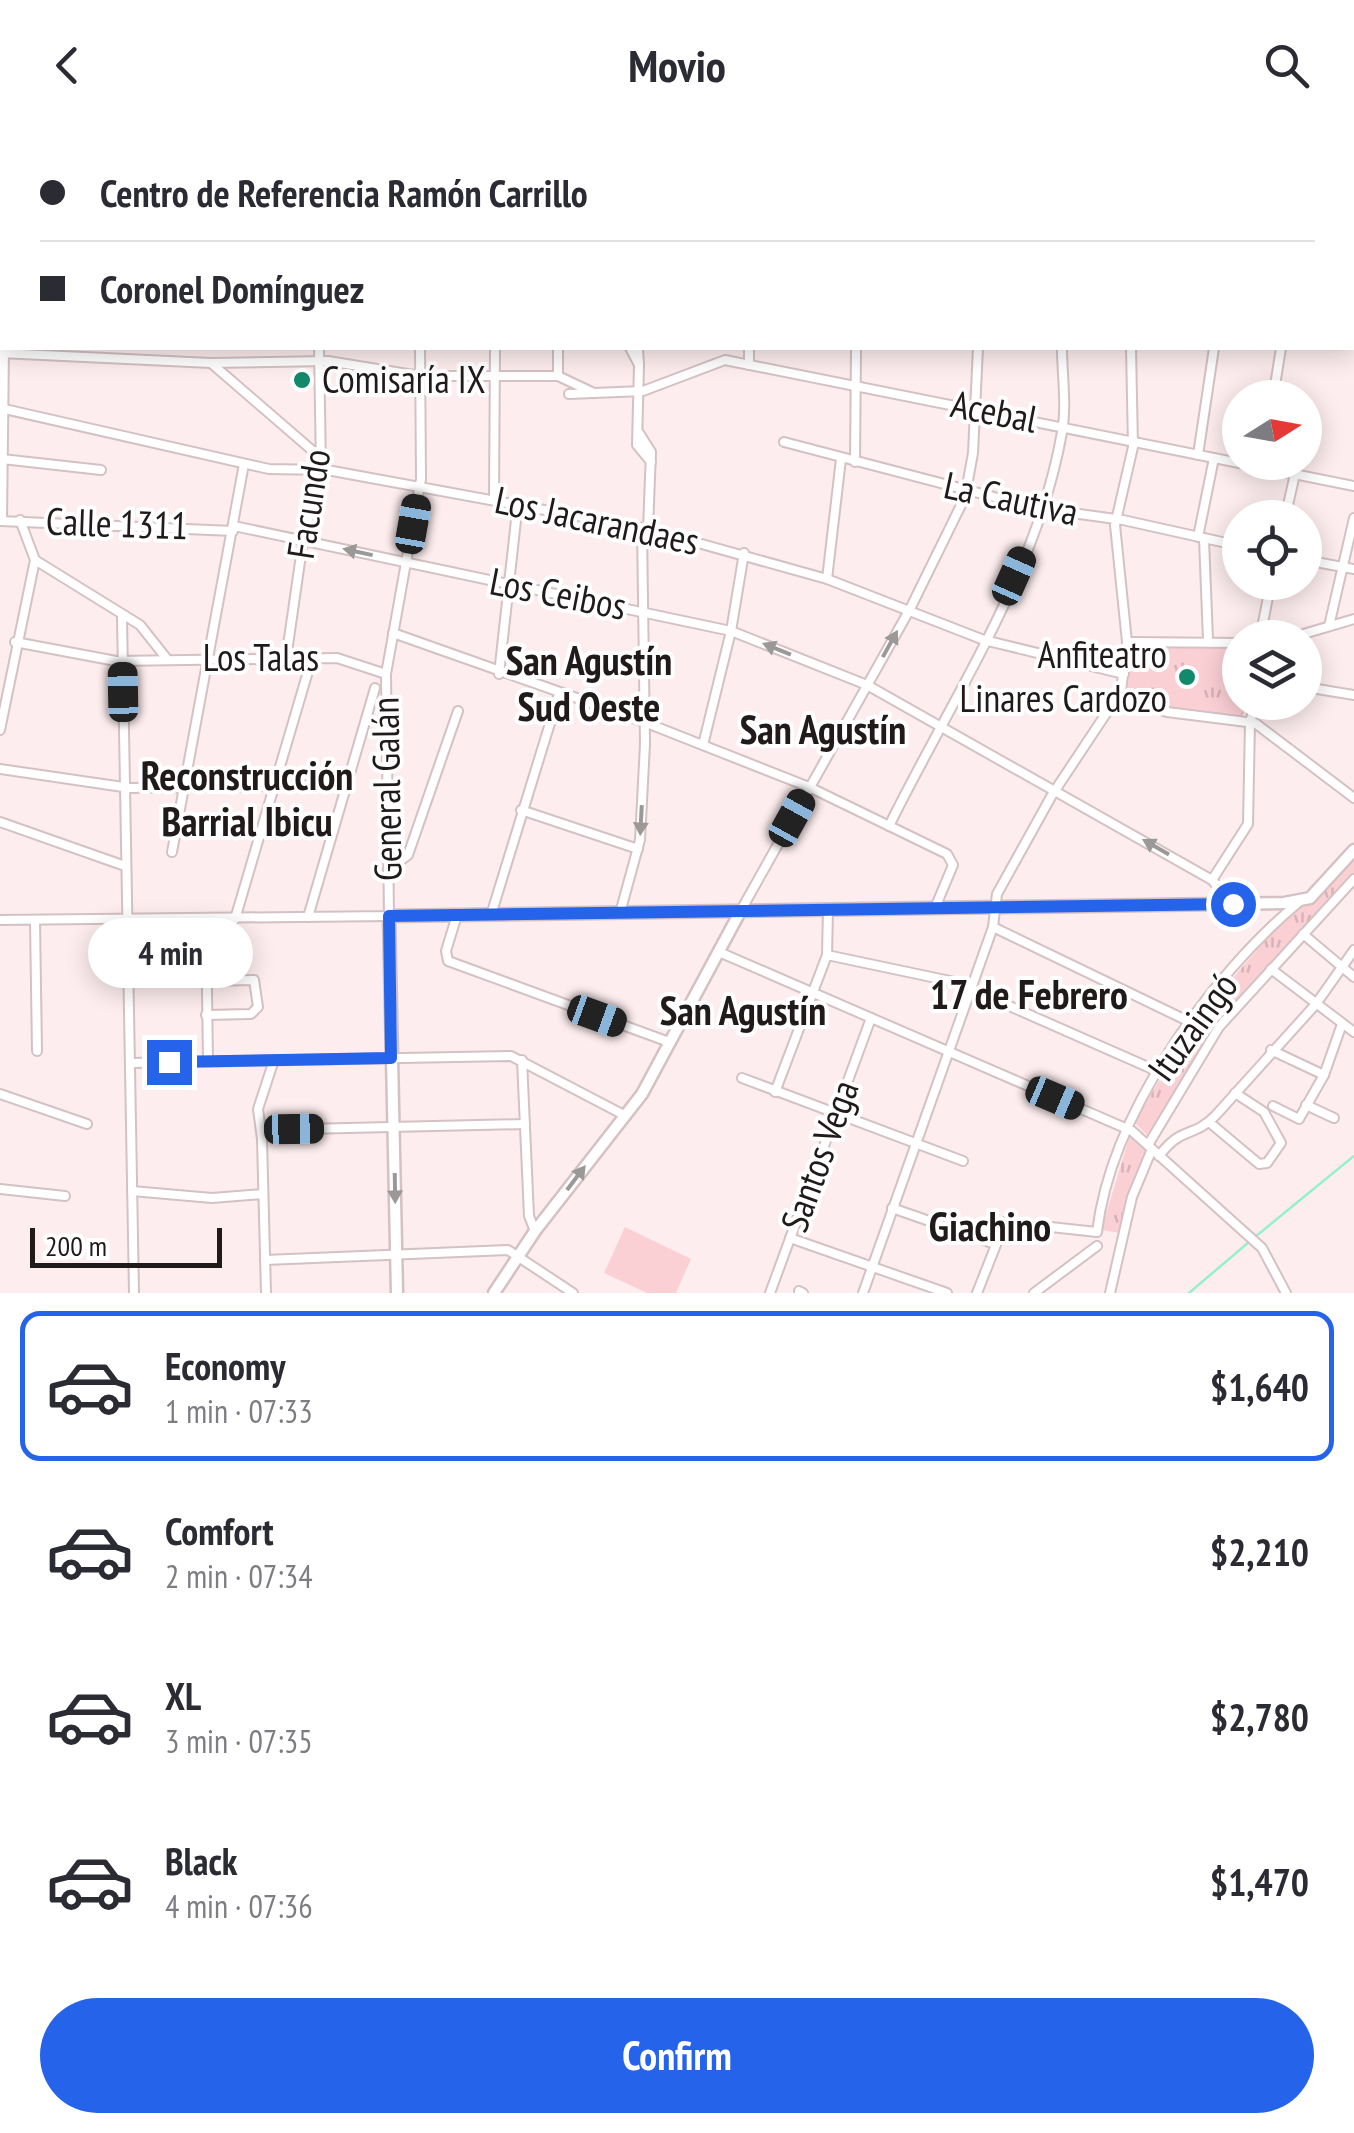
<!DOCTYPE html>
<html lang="en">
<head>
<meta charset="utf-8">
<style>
	body { margin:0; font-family:"PT Sans Narrow",sans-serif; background:#f2f2f3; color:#2b2b33; height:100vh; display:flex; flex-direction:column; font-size:38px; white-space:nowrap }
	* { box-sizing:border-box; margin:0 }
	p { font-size:32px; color:#7c7c81 }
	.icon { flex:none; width:55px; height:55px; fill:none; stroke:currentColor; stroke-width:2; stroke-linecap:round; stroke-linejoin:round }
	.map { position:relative; height:1163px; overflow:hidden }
	.sheet { display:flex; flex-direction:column; background:#fff; flex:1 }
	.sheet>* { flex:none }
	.top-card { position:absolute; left:0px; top:0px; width:1355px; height:220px; box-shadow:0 5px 25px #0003; display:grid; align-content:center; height:220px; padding:0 40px; background:#fff }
	.needle { width:65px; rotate:79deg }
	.controls { position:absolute; left:1222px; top:250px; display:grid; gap:20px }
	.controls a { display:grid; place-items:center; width:100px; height:100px; border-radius:50%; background:#fff; box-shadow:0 5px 25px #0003; font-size:50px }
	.scale { position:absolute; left:30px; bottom:25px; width:192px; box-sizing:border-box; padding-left:10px; border:5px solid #211a1b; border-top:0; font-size:28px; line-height:35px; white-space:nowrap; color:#211a1b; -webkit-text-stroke:8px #fff; paint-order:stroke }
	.end { position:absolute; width:45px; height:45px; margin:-22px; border:12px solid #2563eb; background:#fff; box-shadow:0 0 0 5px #fff }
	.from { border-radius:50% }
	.bubble { position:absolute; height:70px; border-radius:35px; background:#fff; box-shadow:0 5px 25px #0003; font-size:32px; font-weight:800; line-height:70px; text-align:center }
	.car { position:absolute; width:30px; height:60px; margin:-30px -15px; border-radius:12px; box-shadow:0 0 8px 2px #0007; background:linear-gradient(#222 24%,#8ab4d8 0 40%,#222 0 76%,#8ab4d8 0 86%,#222 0) }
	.top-card b { display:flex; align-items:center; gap:35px; height:95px; font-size:38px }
	.top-card b+b { border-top:2px solid #e1e1e2 }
	.top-card i { width:25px; height:25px; background:#2b2b33 }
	ul { padding:18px 0 0; list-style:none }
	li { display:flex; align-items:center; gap:30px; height:150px; margin:0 20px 15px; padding:0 20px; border:5px solid transparent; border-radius:20px }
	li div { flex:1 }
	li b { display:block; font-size:38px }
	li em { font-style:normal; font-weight:800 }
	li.current { border-color:#2563eb }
	li>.icon { width:90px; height:90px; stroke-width:1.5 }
	.button { display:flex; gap:20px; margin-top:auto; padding:20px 40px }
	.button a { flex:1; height:115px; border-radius:60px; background:#2563eb; color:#fff; font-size:40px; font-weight:800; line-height:115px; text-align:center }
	header { display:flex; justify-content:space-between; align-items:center; height:130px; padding:0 40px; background:#fff; font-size:45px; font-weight:800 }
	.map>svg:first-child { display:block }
	.grass { fill:url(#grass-tufts) }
	.pitch { fill:#fbd0d5 }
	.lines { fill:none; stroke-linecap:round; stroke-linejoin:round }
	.stream { stroke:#96efcf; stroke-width:2.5 }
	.minor-casing { stroke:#d4c1c3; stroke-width:12 }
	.tertiary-casing { stroke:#d4c1c3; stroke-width:15 }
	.minor { stroke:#fff; stroke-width:8 }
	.tertiary { stroke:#fff; stroke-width:10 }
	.oneway { fill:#9b9898 }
	.route { stroke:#2563eb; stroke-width:12 }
	.poi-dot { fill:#12896b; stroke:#fff; stroke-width:4 }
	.labels { text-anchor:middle; stroke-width:8; stroke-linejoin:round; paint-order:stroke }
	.poi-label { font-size:38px; fill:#211a1b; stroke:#fff; text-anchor:start }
	.street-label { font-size:38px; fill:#211a1b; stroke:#fff }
	.neighbourhood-label { font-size:40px; font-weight:bold; fill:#211a1b; stroke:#fff }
</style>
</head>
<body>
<header><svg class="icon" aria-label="back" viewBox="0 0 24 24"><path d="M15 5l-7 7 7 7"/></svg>Movio<svg class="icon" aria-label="search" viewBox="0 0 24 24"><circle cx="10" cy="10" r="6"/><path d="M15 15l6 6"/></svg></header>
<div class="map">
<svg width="1354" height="1163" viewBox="0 0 1354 1163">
	<defs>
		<pattern id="grass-tufts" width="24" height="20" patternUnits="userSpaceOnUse" patternTransform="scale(2.5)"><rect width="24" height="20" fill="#fbd0d5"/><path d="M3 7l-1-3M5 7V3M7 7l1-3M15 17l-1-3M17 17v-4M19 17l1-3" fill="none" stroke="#d7b2b6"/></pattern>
	</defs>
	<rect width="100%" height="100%" fill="#fdedef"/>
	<g class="grass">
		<path d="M1135,515L1240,518V572L1253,573L1240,587L1162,579L1127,567L1131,520Z"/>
		<path d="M1354,726V745L1209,907L1147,1005L1134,992L1195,892L1287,785L1311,772Z"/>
		<path d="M1131,1002L1148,1019L1121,1103L1101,1100Z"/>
	</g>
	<path class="pitch" d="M625,1097L691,1129L676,1163H647L604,1143Z"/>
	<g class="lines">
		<g class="stream">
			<path d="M1255,1107L1354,1026"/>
			<path d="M1189,1163L1249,1112"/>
		</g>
		<g class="minor-casing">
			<g id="minor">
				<path d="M162,0L166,2"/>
				<path d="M315,0V2"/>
				<path d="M419,0V2"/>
				<path d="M636,0V2"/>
				<path d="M747,0V2"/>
				<path d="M852,0V2"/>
				<path d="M969,0V2"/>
				<path d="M178,2L180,0"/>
				<path d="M560,2V0"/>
				<path d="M1134,2V0"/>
				<path d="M1248,2L1249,0"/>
				<path d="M0,15H2"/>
				<path d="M0,61H2"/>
				<path d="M1352,76L1354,77"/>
				<path d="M0,120H2"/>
				<path d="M1352,141L1354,135"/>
				<path d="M0,175H2"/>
				<path d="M1352,185H1354"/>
				<path d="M558,218V246"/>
				<path d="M630,218L639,235L638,218"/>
				<path d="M0,223L211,233L328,231L420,246H558L594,263L643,261L725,230L1354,356"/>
				<path d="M211,233L321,328"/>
				<path d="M639,235L637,315L651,332"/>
				<path d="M749,235V218"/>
				<path d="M569,264L594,263"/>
				<path d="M1273,268L1281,218"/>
				<path d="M0,278L269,339L327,340L648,399L827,449L984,510L1124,544"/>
				<path d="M639,303L651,322L648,399"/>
				<path d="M784,312L1036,378L1123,390L1240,416"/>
				<path d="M1198,325L1214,218"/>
				<path d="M2,329L101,340"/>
				<path d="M855,332L856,218"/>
				<path d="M494,369L495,218"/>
				<path d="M1285,388L1295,344"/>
				<path d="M20,390L35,430L140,495L167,529"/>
				<path d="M0,391L233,401"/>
				<path d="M2,391L4,218"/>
				<path d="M234,396L731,501L867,555L1212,750L1233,774"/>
				<path d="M1198,407L1214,328"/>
				<path d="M1204,409L1208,510"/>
				<path d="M1305,430L1354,439"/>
				<path d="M827,449L841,329"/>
				<path d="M122,487L134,1163"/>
				<path d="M1329,496L1354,388"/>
				<path d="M393,503L639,590L809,657L947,724L953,735L935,778"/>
				<path d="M1260,508L1271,452"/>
				<path d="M1290,508L1354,489"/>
				<path d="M15,512L116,531L337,528L386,544"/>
				<path d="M1127,512L1240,513"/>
				<path d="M286,529L303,411L321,339L319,218"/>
				<path d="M499,544L518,372"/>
				<path d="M1305,557L1354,565"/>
				<path d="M1120,567L1167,582L1255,593L1354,668"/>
				<path d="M0,600L35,430"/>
				<path d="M703,615L731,501L744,423"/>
				<path d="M0,639L130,658L345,655"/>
				<path d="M521,680L638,719"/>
				<path d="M0,692L125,736"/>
				<path d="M889,696C951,570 1038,442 1062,302C1067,275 1062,245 1062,218"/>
				<path d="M172,722L244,334"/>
				<path d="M388,740L408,725L458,581"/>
				<path d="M1212,750L1248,694L1250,592L1256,572"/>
				<path d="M740,782L910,479L965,367L973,323L978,218"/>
				<path d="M620,783L640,710L645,614L642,398"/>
				<path d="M457,785L446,821L448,831L669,912"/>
				<path d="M491,785L559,564"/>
				<path d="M308,787L375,558"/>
				<path d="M206,789L208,931"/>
				<path d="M235,789L312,528"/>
				<path d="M0,790L389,786L386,544L421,349L420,218"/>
				<path d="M35,791L37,921"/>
				<path d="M993,797L1190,892"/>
				<path d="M1303,804L1354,847"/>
				<path d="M719,822L1132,1001L1262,1118L1286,1163"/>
				<path d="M827,825L955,852L1157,941"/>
				<path d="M1271,839L1354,902"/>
				<path d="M206,851L254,850L258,877L251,884L206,885"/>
				<path d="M1271,920L1324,945"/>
				<path d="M522,930L529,1086L535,1101"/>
				<path d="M130,933L511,926L624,985"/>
				<path d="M742,948L963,1031"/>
				<path d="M775,962L827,825L828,780"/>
				<path d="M0,964L87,994"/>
				<path d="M1306,975L1334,988"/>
				<path d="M1273,976L1299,989L1324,945L1342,894"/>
				<path d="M1209,992L1259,1034L1267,1033L1281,1013L1264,982L1235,963"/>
				<path d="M261,1000L525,994"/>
				<path d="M1148,1015L1219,897L1354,749"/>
				<path d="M1159,1026C1182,995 1193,1009 1216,985L1316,874L1354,820"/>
				<path d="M0,1059L65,1066"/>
				<path d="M132,1061L212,1068L263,1064"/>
				<path d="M892,1078L995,1114"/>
				<path d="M790,1108L947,1163"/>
				<path d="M265,1130L508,1120L573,1163"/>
				<path d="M799,1161L803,1163"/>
				<path d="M266,1163L262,1009L258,979L274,930"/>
				<path d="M770,1163L871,888"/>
				<path d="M863,1163L993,797L997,764L1052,665L1121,561L1127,512L1115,395L1133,317L1131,218"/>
				<path d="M977,1163L1005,1092L1097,1102C1111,984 1209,847 1299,772"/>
				<path d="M1034,1163L1097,1116"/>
				<path d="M1110,1163L1132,1067L1152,1019"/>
			</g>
		</g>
		<g class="tertiary-casing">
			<g id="tertiary">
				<path d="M397,1163L389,786L1284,773L1310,768L1354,720"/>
				<path d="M494,1163L535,1101L642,964L740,782"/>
			</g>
		</g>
		<use href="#minor" class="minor"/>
		<use href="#tertiary" class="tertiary"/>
	</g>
	<defs><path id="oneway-solid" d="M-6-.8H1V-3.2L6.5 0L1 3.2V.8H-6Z" transform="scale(2.5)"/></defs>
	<g class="oneway">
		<use href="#oneway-solid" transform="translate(358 422) rotate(-168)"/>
		<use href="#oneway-solid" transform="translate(890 514) rotate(-61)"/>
		<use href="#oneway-solid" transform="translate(777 519) rotate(-158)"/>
		<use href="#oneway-solid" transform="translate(641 690) rotate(93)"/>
		<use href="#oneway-solid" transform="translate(1156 717) rotate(-150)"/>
		<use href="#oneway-solid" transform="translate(576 1048) rotate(-53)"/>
		<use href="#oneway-solid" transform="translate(395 1058) rotate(89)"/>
	</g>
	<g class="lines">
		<path class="route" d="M169,932L391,928L389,786L1233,774"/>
	</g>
	<g class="poi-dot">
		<circle cx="302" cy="250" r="10"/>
		<circle cx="1187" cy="547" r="10"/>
	</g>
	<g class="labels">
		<g class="poi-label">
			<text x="322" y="263">Comisaría IX</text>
			<text x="1167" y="538" text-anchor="end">Anfiteatro<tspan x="1167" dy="44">Linares Cardozo</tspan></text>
		</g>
		<g class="street-label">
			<text transform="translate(994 282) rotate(11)" y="13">Acebal</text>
			<text transform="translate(1011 369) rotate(12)" y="13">La Cautiva</text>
			<text transform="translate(309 374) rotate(-81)" y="13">Facundo</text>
			<text transform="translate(597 391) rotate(12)" y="13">Los Jacarandaes</text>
			<text transform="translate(117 394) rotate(2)" y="13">Calle 1311</text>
			<text transform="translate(558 464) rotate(11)" y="13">Los Ceibos</text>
			<text x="261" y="541">Los Talas</text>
			<text transform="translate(387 659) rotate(-91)" y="13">General Galán</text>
			<text transform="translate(1193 897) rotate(-54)" y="13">Ituzaingó</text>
			<text transform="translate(820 1026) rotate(-70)" y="13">Santos Vega</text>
		</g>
		<g class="neighbourhood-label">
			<text x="589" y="545">San Agustín<tspan x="589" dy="46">Sud Oeste</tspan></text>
			<text x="823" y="614">San Agustín</text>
			<text x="247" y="660">Reconstrucción<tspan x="247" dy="46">Barrial Ibicu</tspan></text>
			<text x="1029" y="879">17 de Febrero</text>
			<text x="743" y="895">San Agustín</text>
			<text x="990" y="1111">Giachino</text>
		</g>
	</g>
</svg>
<div class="controls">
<a><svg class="needle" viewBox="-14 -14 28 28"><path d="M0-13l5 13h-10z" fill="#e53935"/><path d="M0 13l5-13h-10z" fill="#7c7c81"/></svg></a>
<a><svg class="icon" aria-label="locate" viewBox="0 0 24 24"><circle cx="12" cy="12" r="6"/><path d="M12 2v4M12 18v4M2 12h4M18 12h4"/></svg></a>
<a><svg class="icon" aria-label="layers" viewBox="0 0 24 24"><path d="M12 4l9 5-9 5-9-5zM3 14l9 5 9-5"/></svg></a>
</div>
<div class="scale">200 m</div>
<i class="end from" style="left:1233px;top:774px"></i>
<i class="end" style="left:169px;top:932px"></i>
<div class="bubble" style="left:88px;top:788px;width:165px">4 min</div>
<i class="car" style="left:413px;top:394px;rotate:10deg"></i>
<i class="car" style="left:1014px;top:446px;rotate:24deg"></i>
<i class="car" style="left:123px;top:562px;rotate:359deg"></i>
<i class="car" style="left:792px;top:688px;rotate:29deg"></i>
<i class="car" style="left:597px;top:886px;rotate:110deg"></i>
<i class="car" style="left:1055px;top:968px;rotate:113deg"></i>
<i class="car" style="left:294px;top:999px;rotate:89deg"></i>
<div class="top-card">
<b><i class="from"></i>Centro de Referencia Ramón Carrillo</b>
<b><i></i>Coronel Domínguez</b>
</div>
</div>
<section class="sheet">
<ul>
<li class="current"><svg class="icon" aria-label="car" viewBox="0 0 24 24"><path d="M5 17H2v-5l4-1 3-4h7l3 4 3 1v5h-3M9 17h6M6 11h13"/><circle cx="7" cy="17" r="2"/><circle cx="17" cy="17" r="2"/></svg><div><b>Economy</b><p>1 min · 07:33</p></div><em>$1,640</em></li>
<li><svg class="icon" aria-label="car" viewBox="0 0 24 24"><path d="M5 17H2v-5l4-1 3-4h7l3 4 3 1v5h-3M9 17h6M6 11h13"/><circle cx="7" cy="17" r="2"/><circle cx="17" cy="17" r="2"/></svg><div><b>Comfort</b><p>2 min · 07:34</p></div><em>$2,210</em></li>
<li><svg class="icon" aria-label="car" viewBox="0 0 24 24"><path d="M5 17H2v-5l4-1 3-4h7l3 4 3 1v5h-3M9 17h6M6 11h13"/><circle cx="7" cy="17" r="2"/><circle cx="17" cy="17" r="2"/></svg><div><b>XL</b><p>3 min · 07:35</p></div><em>$2,780</em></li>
<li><svg class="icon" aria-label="car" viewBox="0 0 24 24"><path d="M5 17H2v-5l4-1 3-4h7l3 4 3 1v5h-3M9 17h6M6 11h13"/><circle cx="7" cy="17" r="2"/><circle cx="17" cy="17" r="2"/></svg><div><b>Black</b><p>4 min · 07:36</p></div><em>$1,470</em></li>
</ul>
<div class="button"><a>Confirm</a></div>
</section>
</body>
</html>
